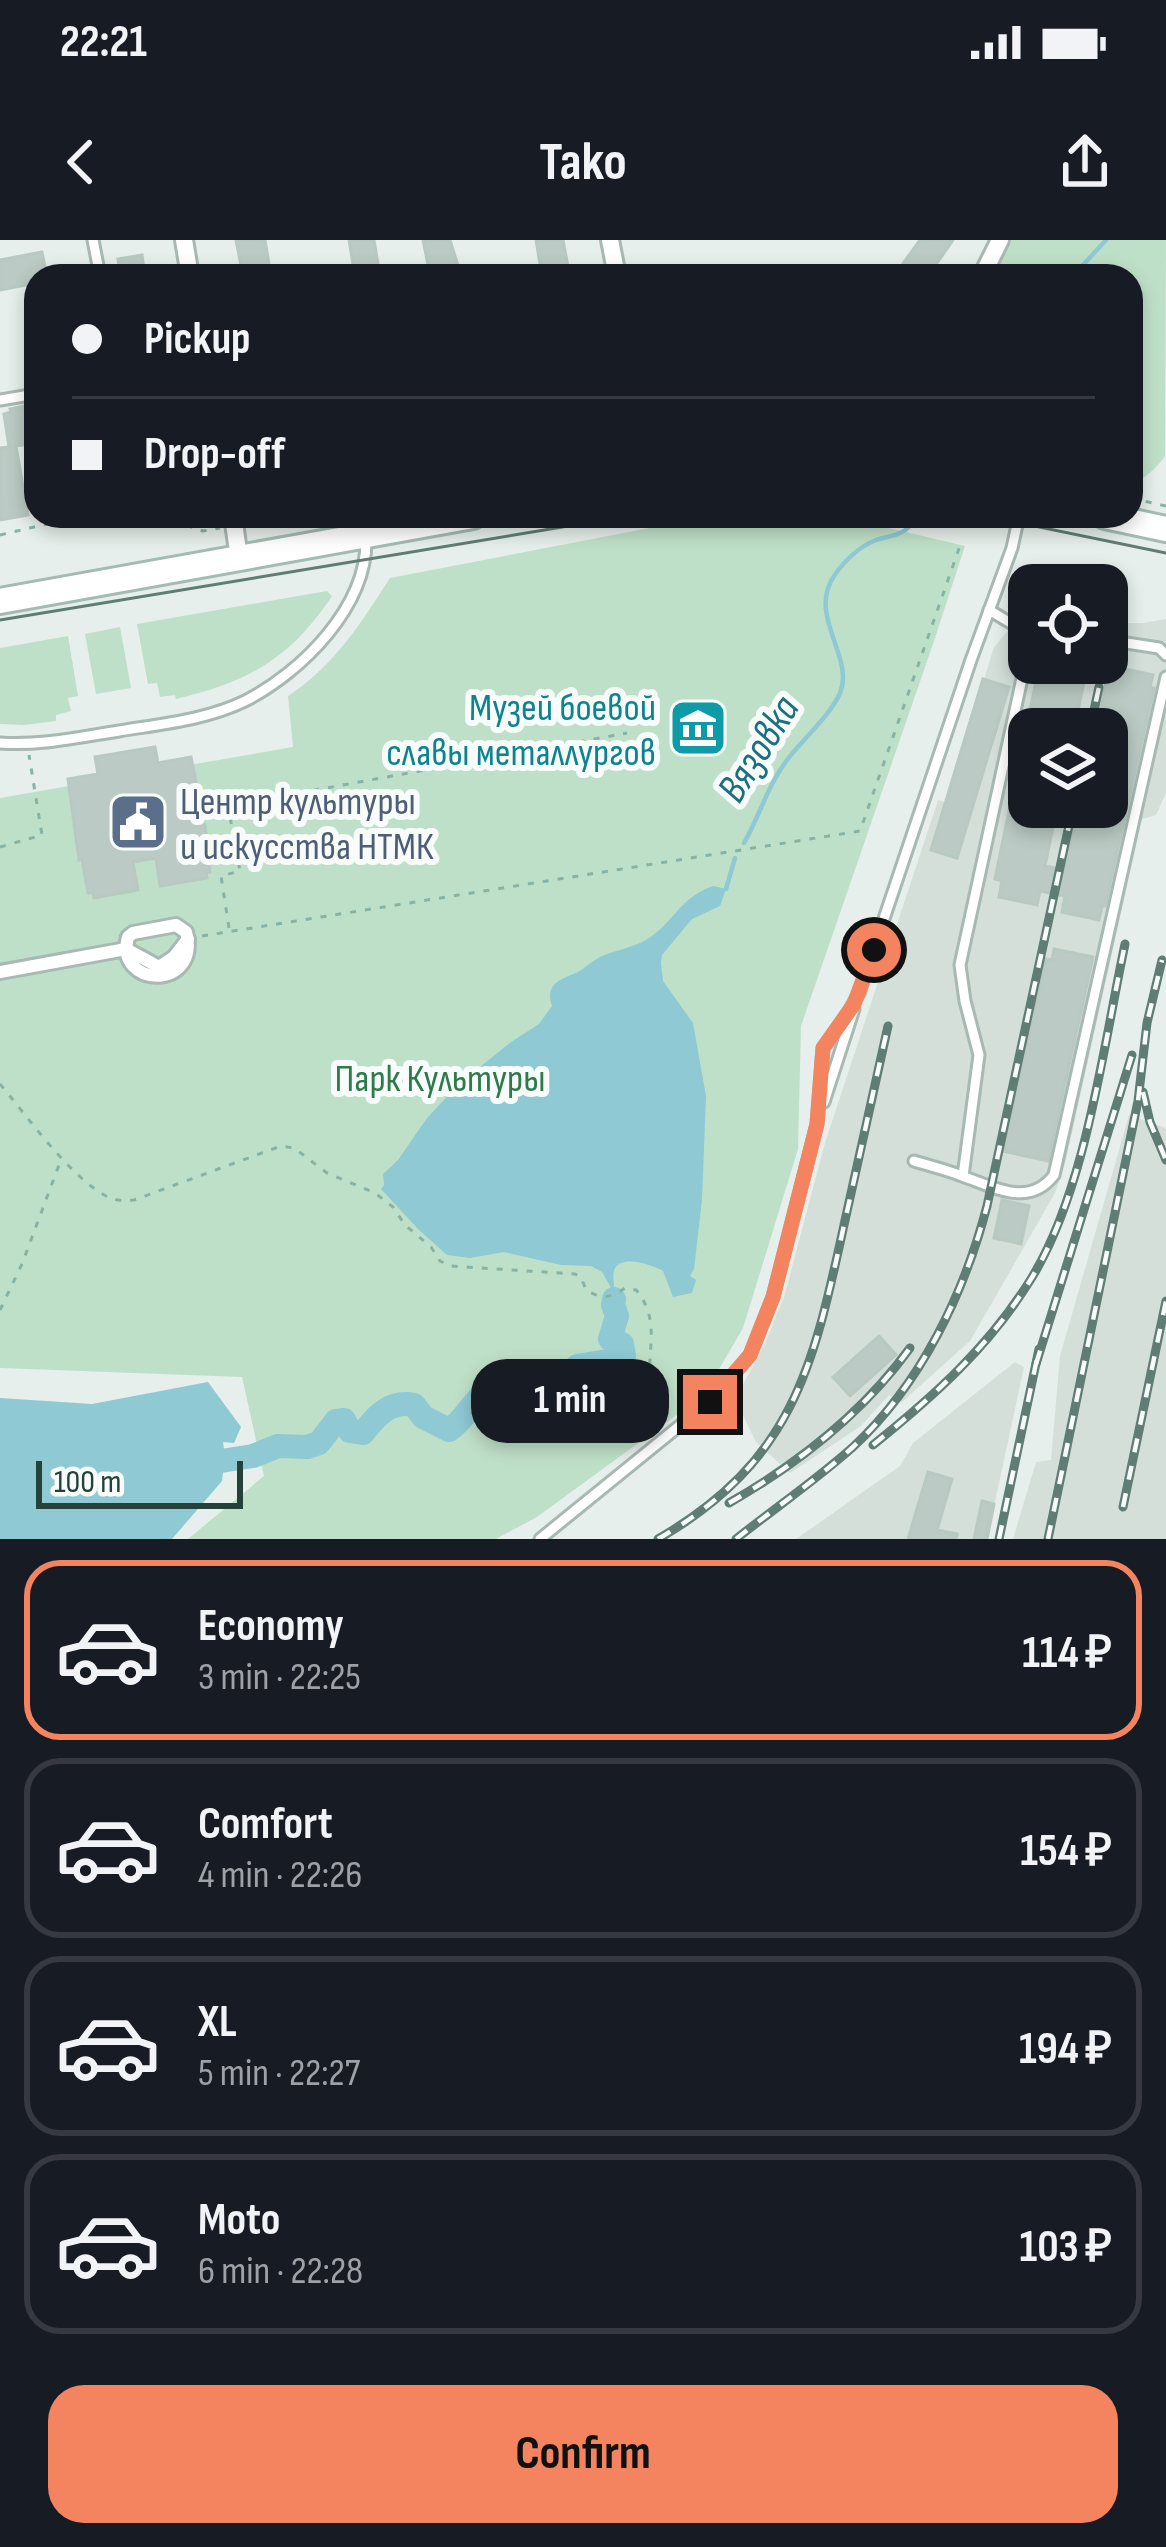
<!DOCTYPE html>
<html lang="en">
<head>
<meta charset="utf-8">
<style>
	body { margin:0; font-family:"Sofia Sans Condensed",sans-serif; background:#20242c; color:#f1f3f6; height:100vh; display:flex; flex-direction:column; font-size:45px; white-space:nowrap }
	* { box-sizing:border-box; margin:0 }
	p { font-size:39px; color:#9ea1a6 }
	.icon { flex:none; width:66px; height:66px; fill:none; stroke:currentColor; stroke-width:2; stroke-linecap:round; stroke-linejoin:round }
	.map { position:relative; height:1299px; overflow:hidden }
	.panel { display:flex; flex-direction:column; background:#171b24; flex:1 }
	.panel>* { flex:none }
	.top-card { position:absolute; left:24px; top:24px; width:1119px; height:264px; border-radius:36px; box-shadow:0 6px 18px #0003; display:grid; align-content:center; height:264px; padding:0 48px; background:#171b24 }
	.fabs { position:absolute; left:1008px; top:324px; display:grid; gap:24px }
	.fabs a { display:grid; place-items:center; width:120px; height:120px; border-radius:24px; background:#171b24; box-shadow:0 6px 18px #0003; font-size:60px }
	.scale { position:absolute; left:36px; bottom:30px; width:207px; box-sizing:border-box; padding-left:12px; border:6px solid #24423a; border-top:0; font-size:33px; line-height:42px; white-space:nowrap; color:#24423a; -webkit-text-stroke:9px #f7fbf9; paint-order:stroke }
	.end { position:absolute; width:54px; height:54px; margin:-27px; border:15px solid #f4845f; background:#111; box-shadow:0 0 0 6px #111 }
	.from { border-radius:50% }
	.bubble { position:absolute; height:84px; border-radius:36px; background:#171b24; box-shadow:0 6px 18px #0003; font-size:39px; font-weight:700; line-height:84px; text-align:center }
	.top-card b { display:flex; align-items:center; gap:42px; height:114px; font-size:45px }
	.top-card b+b { border-top:3px solid #363941 }
	.top-card i { width:30px; height:30px; background:#f1f3f6 }
	ul { padding:21px 0 0; list-style:none }
	li { display:flex; align-items:center; gap:36px; height:180px; margin:0 24px 18px; padding:0 24px; border:6px solid #363941; border-radius:36px }
	li div { flex:1 }
	li b { display:block; font-size:45px }
	li em { font-style:normal; font-weight:700 }
	li.on { border-color:#f4845f }
	li>.icon { width:108px; height:108px; stroke-width:1.5 }
	.cta { display:flex; gap:24px; margin-top:auto; padding:24px 48px }
	.cta a { flex:1; height:138px; border-radius:36px; background:#f4845f; color:#111; font-size:48px; font-weight:700; line-height:138px; text-align:center }
	.status { display:flex; justify-content:space-between; align-items:center; height:84px; padding:0 60px; background:#171b24; direction:ltr }
	.status svg { height:33px; fill:currentColor }
	header { display:flex; justify-content:space-between; align-items:center; height:156px; padding:0 48px; background:#171b24; font-size:54px; font-weight:700 }
	.map>svg:first-child { display:block }
	.built { fill:#d4dfda; fill-rule:evenodd }
	.green { fill:#bfe0c8 }
	.water { fill:#8ec9d4 }
	.lines { fill:none; stroke-linecap:round; stroke-linejoin:round }
	.stream { stroke:#8ec9d4; stroke-width:4.5 }
	.river { stroke:#8ec9d4; stroke-width:24 }
	.building { fill:#bbcac4; stroke:#b8c9c2; stroke-width:3 }
	.service-casing { stroke:#a8b8b2; stroke-width:15 }
	.pedestrian-casing { stroke:#a8b8b2; stroke-width:18 }
	.minor-casing { stroke:#a8b8b2; stroke-width:22 }
	.secondary-casing { stroke:#a4bbb3; stroke-width:30 }
	.path { stroke:#86b3a5; stroke-width:3; stroke-dasharray:6 9; stroke-linecap:butt }
	.service { stroke:#fff; stroke-width:9 }
	.pedestrian { stroke:#fff; stroke-width:12 }
	.minor { stroke:#fff; stroke-width:16 }
	.secondary { stroke:#fff; stroke-width:24 }
	.tram { stroke:#5f7d75; stroke-width:3 }
	.rail-casing { stroke:#5f7d75; stroke-width:9 }
	.rail { stroke:#f7fbf9; stroke-width:4.5; stroke-dasharray:14; stroke-linecap:butt }
	.route { stroke:#f4845f; stroke-width:15 }
	.labels { text-anchor:middle; stroke-width:12; stroke-linejoin:round; paint-order:stroke }
	.culture-label { font-size:39px; fill:#0d838f; stroke:#f7fbf9; text-anchor:end }
	.service-label { font-size:39px; fill:#4e5e75; stroke:#f7fbf9; text-anchor:start }
	.park-label { font-size:39px; fill:#2d7a4b; stroke:#f7fbf9 }
	.water-label { font-size:42px; font-style:italic; fill:#1c6f80; stroke:#f7fbf9 }
</style>
</head>
<body>
<div class="status"><b>22:21</b><svg viewBox="0 0 49 12"><path d="M0 12V9h3v3zM5 12V6h3v6zM10 12V3h3v9zM15 12V0h3v12zM26 1h20v11H26zM47 4h2v5h-2z"/></svg></div>
<header><svg class="icon" aria-label="back" viewBox="0 0 24 24"><path d="M15 5l-7 7 7 7"/></svg>Tako<svg class="icon" aria-label="share" viewBox="0 0 24 24"><path d="M12 15V3M7 8l5-5 5 5M5 13v7h14v-7"/></svg></header>
<div class="map">
<svg width="1166" height="1299" viewBox="0 0 1166 1299">
	<rect width="100%" height="100%" fill="#e6efeb"/>
	<g class="built">
		<path d="M1020,377L1029,378V423H1107V383H1143L1166,379V553L1156,575L1142,579L1065,924L1055,953L970,1101L902,1162L889,1155L861,1186L790,1233L756,1202L735,1159L764,1106L784,1057L825,903L938,560L946,562L994,407ZM1029,489H1107V567H1029Z"/>
		<path d="M1129,875L1166,888V1299H1013L1036,1222L1051,1220L1060,1116Z"/>
		<path d="M1015,1122L1024,1127L987,1299H796L900,1226L913,1203Z"/>
	</g>
	<g class="green">
		<path d="M1007,0H1166L1165,216C1158,227 1143,240 1131,245V36H990L1001,18Z"/>
		<path d="M712,276H838L965,306L933,404L801,786L798,909L743,1088L704,1155L537,1277L496,1299H188L264,1236L242,1137L0,1128V558L293,507L288,456C334,426 361,383 390,338Z"/>
		<path d="M327,351L332,356C290,419 248,442 176,459L175,455L160,457L157,443L148,444L137,384Z"/>
		<path d="M120,387L131,448L96,454L85,394Z"/>
		<path d="M68,396L78,456L68,458L71,471L56,475V481L24,485L0,484V408Z"/>
	</g>
	<g class="water">
		<path d="M713,646L726,649L720,666L692,679L662,715L661,723L663,741L693,783L706,856L702,960L694,1029L690,1036L696,1040L692,1053L673,1057L663,1031C653,1025 619,1013 614,1031C612,1038 615,1046 614,1053L602,1032L591,1026L561,1025L504,1012L470,1018L447,1015L418,989L381,949L384,945L383,934L398,920L427,878L459,844L511,802L539,784L552,766C545,744 559,740 576,733C584,729 592,721 600,717C615,710 632,708 646,700C674,683 678,659 713,646Z"/>
		<path d="M208,1142L241,1187L234,1203L223,1202L225,1217L222,1241L172,1299H0V1158L92,1164Z"/>
	</g>
	<g class="lines">
		<g class="stream">
			<path d="M1073,36L1106,0"/>
			<path d="M744,603C760,575 768,545 787,520C802,500 830,476 840,453C855,417 807,376 834,336C844,321 860,306 876,300C890,295 899,297 910,286"/>
			<path d="M726,649L735,618"/>
		</g>
		<path class="river" d="M195,1225L253,1216L278,1206L307,1207L319,1203L336,1181L344,1180L350,1191L363,1193C376,1176 390,1160 414,1165L423,1177L449,1190C463,1182 473,1160 491,1147L535,1154L550,1162L571,1140L573,1131L577,1126L619,1119L624,1116L622,1104L610,1099L617,1076L613,1065L614,1059"/>
	</g>
	<g class="building">
		<path d="M236,0H265L271,36H243Z"/>
		<path d="M349,0H374L380,36H355Z"/>
		<path d="M423,0H450L459,29L430,35Z"/>
		<path d="M536,0H563L569,32L542,36Z"/>
		<path d="M920,0H953L928,36H894Z"/>
		<path d="M42,12L47,36H36V43L0,50V20Z"/>
		<path d="M142,15L145,36H120L118,19Z"/>
		<path d="M24,166L25,171L36,169V203L16,206L28,275L0,280V208L9,207L4,174L11,172L10,169Z"/>
		<path d="M1040,423H1088L1074,489H1026Z"/>
		<path d="M1116,427L1153,435L1150,447L1154,448L1105,666H1102L1099,680L1062,672L1065,656L1040,651L1037,665L999,657L1002,641L995,639L1024,498L1029,499V567H1057L1045,626L1065,630L1078,567H1107V489H1096L1107,439L1113,441Z"/>
		<path d="M983,439L1009,447L957,618L931,610Z"/>
		<path d="M711,470L716,501L687,506L681,475Z"/>
		<path d="M155,507L158,523L191,517L207,597H204L210,632H206L207,638L160,646L156,618L133,622L138,650L94,658L93,652L88,653L82,619L79,620L68,539L98,534L95,517Z"/>
		<path d="M1054,709L1093,717L1048,921L1003,911L1046,719L1052,720Z"/>
		<path d="M1002,960L1029,966L1021,1004L994,998Z"/>
		<path d="M879,1096L896,1115L850,1156L833,1137Z"/>
		<path d="M928,1232L952,1239L937,1290L957,1294L956,1299H908Z"/>
		<path d="M982,1261L994,1264L987,1299H974Z"/>
	</g>
	<g class="lines">
		<g class="service-casing">
			<g id="service">
				<path d="M93,0L100,36"/>
				<path d="M0,160L36,154"/>
				<path d="M989,370L1014,385L1029,387"/>
				<path d="M1107,400L1159,408L1166,415"/>
				<path d="M0,503C40,506 80,497 119,491C161,484 206,480 245,461C302,432 368,366 366,298"/>
				<path d="M859,753L971,420L1012,308L1019,276"/>
				<path d="M824,862L854,769"/>
				<path d="M914,921C930,926 947,930 962,936C994,947 1029,968 1054,935L1166,437"/>
				<path d="M963,936L979,815L965,761L960,725L1029,406"/>
				<path d="M540,1299L710,1161L750,1115L773,1057L817,884L823,808L847,775L860,751"/>
			</g>
		</g>
		<g class="pedestrian-casing">
			<g id="pedestrian">
				<path d="M176,685L186,692C201,751 114,748 128,697L133,693Z"/>
				<path d="M0,732L126,709L159,727L174,717L188,699"/>
			</g>
		</g>
		<g class="minor-casing">
			<g id="minor">
				<path d="M184,0L190,36"/>
				<path d="M610,0L617,36"/>
				<path d="M982,36L1000,0"/>
				<path d="M233,276L239,318"/>
			</g>
		</g>
		<g class="secondary-casing">
			<g id="secondary">
				<path d="M1105,276L1166,289"/>
				<path d="M0,361L473,276"/>
			</g>
		</g>
		<g class="path">
			<path d="M1131,258L1166,266"/>
			<path d="M158,276L203,291L220,288"/>
			<path d="M247,283L278,276"/>
			<path d="M0,295L81,276"/>
			<path d="M0,607L42,595L29,515"/>
			<path d="M229,688L221,636L240,631L228,566L627,493"/>
			<path d="M202,696L860,591L962,300"/>
			<path d="M0,844C28,877 69,936 106,956C115,961 124,961 134,960L281,906L294,908L327,933L375,953L393,967L405,985L431,1007L440,1021L450,1026L575,1034L581,1037L586,1050C603,1060 610,1058 625,1048L636,1050C664,1083 643,1117 652,1154C654,1163 662,1171 666,1179"/>
			<path d="M0,1070L22,1024L62,917"/>
		</g>
		<use href="#service" class="service"/>
		<use href="#pedestrian" class="pedestrian"/>
		<use href="#minor" class="minor"/>
		<use href="#secondary" class="secondary"/>
		<g class="tram">
			<path d="M985,276L1166,313"/>
			<path d="M0,380L629,276"/>
		</g>
		<g class="rail-casing">
			<g id="rail">
				<path d="M1090,489L1099,447"/>
				<path d="M1143,852L1150,882L1166,920"/>
				<path d="M1036,1124L1132,815"/>
				<path d="M873,1205C934,1156 989,1107 1031,1039C1086,950 1103,808 1125,704"/>
				<path d="M729,1263C799,1223 862,1174 910,1108"/>
				<path d="M1123,1267L1166,1061"/>
				<path d="M658,1299C793,1221 813,1128 844,985C859,919 873,852 888,786"/>
				<path d="M736,1299C775,1268 816,1240 853,1207C921,1144 964,1054 987,966L1073,567"/>
				<path d="M999,1299L1039,1109"/>
				<path d="M1048,1299L1138,861L1147,783L1162,720"/>
			</g>
		</g>
		<use href="#rail" class="rail"/>
	</g>
	<g class="lines">
		<path class="route" d="M710,1162L750,1115L773,1057L817,884L823,808L854,764L874,710"/>
	</g>
	<defs>
		<g id="museum-square" transform="scale(3)"><rect x="-9" y="-9" width="18" height="18" rx="4" fill="#0f9aa8" stroke="#f7fbf9"/><path d="M0-6L6-3V-2H-6V-3ZM-5-1h2V3h-2ZM-1-1h2V3h-2ZM3-1h2V3H3ZM-6 4H6V6H-6Z" fill="#fff"/></g>
		<g id="civic-square" transform="scale(3)"><rect x="-9" y="-9" width="18" height="18" rx="4" fill="#5c6f8a" stroke="#f7fbf9"/><path d="M-.6-6.5H3V-4.5H.6V-3L4-1V1h2V6H-6V1h2V-1L-.6-3ZM-1.2 2.5V6h2.4V2.5Z" fill="#fff"/></g>
	</defs>
	<g fill-rule="evenodd">
		<use href="#museum-square" x="698" y="488"/>
		<use href="#civic-square" x="138" y="582"/>
	</g>
	<g class="labels">
		<g class="culture-label">
			<text x="656" y="480">Музей боевой<tspan x="656" dy="45">славы металлургов</tspan></text>
		</g>
		<g class="service-label">
			<text x="180" y="574">Центр культуры<tspan x="180" dy="45">и искусства НТМК</tspan></text>
		</g>
		<g class="park-label">
			<text x="440" y="851">Парк Культуры</text>
		</g>
		<g class="water-label">
			<text transform="translate(757 508) rotate(-58)" y="15">Вязовка</text>
		</g>
	</g>
</svg>
<div class="fabs">
<a><svg class="icon" aria-label="locate" viewBox="0 0 24 24"><circle cx="12" cy="12" r="6"/><path d="M12 2v4M12 18v4M2 12h4M18 12h4"/></svg></a>
<a><svg class="icon" aria-label="layers" viewBox="0 0 24 24"><path d="M12 4l9 5-9 5-9-5zM3 14l9 5 9-5"/></svg></a>
</div>
<div class="scale">100 m</div>
<i class="end from" style="left:874px;top:710px"></i>
<i class="end" style="left:710px;top:1162px"></i>
<div class="bubble" style="left:471px;top:1119px;width:198px">1 min</div>
<div class="top-card">
<b><i class="from"></i>Pickup</b>
<b><i></i>Drop-off</b>
</div>
</div>
<section class="panel">
<ul>
<li class="on"><svg class="icon" aria-label="car" viewBox="0 0 24 24"><path d="M5 17H2v-5l4-1 3-4h7l3 4 3 1v5h-3M9 17h6M6 11h13"/><circle cx="7" cy="17" r="2"/><circle cx="17" cy="17" r="2"/></svg><div><b>Economy</b><p>3 min · 22:25</p></div><em>114 ₽</em></li>
<li><svg class="icon" aria-label="car" viewBox="0 0 24 24"><path d="M5 17H2v-5l4-1 3-4h7l3 4 3 1v5h-3M9 17h6M6 11h13"/><circle cx="7" cy="17" r="2"/><circle cx="17" cy="17" r="2"/></svg><div><b>Comfort</b><p>4 min · 22:26</p></div><em>154 ₽</em></li>
<li><svg class="icon" aria-label="car" viewBox="0 0 24 24"><path d="M5 17H2v-5l4-1 3-4h7l3 4 3 1v5h-3M9 17h6M6 11h13"/><circle cx="7" cy="17" r="2"/><circle cx="17" cy="17" r="2"/></svg><div><b>XL</b><p>5 min · 22:27</p></div><em>194 ₽</em></li>
<li><svg class="icon" aria-label="car" viewBox="0 0 24 24"><path d="M5 17H2v-5l4-1 3-4h7l3 4 3 1v5h-3M9 17h6M6 11h13"/><circle cx="7" cy="17" r="2"/><circle cx="17" cy="17" r="2"/></svg><div><b>Moto</b><p>6 min · 22:28</p></div><em>103 ₽</em></li>
</ul>
<div class="cta"><a>Confirm</a></div>
</section>
</body>
</html>
